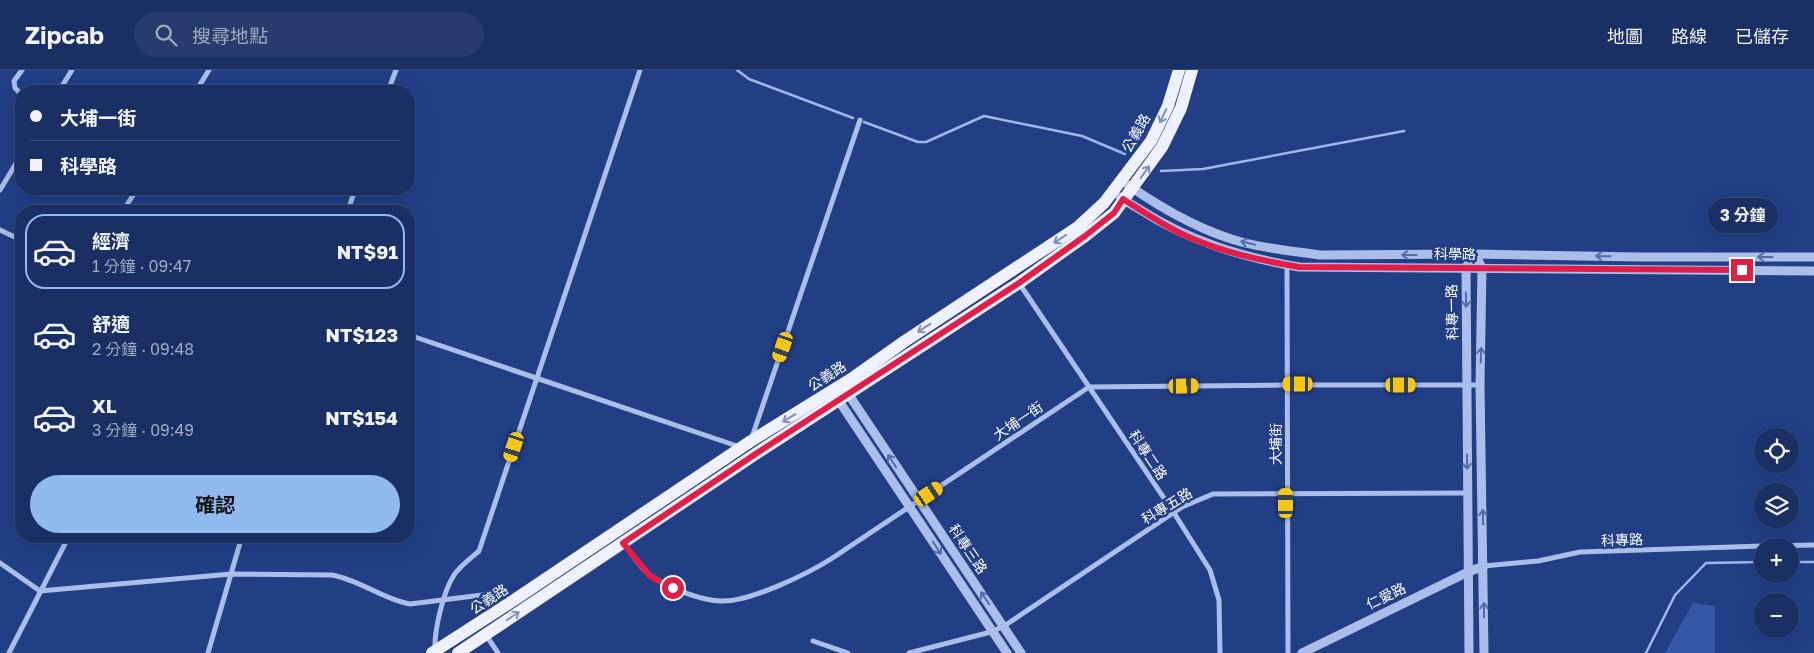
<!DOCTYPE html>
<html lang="zh-TW">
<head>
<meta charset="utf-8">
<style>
	body { margin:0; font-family:"Golos Text","Noto Sans TC",sans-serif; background:#273b6d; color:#f1f3f6; height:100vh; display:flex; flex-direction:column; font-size:19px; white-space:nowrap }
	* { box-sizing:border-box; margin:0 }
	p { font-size:16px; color:#9fa9bf }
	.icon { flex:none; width:28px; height:28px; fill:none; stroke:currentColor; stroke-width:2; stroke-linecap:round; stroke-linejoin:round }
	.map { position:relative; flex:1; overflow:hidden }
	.drawer { position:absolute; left:15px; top:135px; width:400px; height:338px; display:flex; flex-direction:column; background:#1a2f64; border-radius:20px; box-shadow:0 5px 20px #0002,0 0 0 1px #384a78 }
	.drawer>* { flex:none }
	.banner { position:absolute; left:15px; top:15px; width:400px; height:110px; border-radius:20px; box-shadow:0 5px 20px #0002,0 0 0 1px #384a78; display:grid; align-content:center; height:110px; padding:0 15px; background:#1a2f64 }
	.tools { position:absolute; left:1754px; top:358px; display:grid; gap:10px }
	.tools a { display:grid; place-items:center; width:45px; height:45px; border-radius:50%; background:#1a2f64; box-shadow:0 5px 20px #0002,0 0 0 1px #384a78; font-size:25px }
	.end { position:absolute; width:22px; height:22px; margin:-11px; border:6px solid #e11d48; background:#fff; box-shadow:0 0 0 2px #fff }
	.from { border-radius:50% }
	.bubble { position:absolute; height:35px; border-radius:18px; background:#1a2f64; box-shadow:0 5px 20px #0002,0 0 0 1px #384a78; font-size:16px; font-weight:700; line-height:35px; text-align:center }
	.car { position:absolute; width:15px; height:30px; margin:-15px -8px; border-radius:6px; box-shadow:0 0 4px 1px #0007; background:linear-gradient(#f5c518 24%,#345 0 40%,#f5c518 0 76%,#345 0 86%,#f5c518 0) }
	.banner b { display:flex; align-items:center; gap:18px; height:48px; font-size:19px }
	.banner b+b { border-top:1px solid #384a78 }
	.banner i { width:12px; height:12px; background:#f1f3f6 }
	ul { padding:9px 0 0; list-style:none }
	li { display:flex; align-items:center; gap:15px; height:75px; margin:0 10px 8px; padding:0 5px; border:2px solid transparent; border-radius:20px }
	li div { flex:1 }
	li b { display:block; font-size:19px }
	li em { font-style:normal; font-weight:700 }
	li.selected { border-color:#90b9f0 }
	li>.icon { width:45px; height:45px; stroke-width:1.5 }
	.action { display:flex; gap:10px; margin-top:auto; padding:10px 15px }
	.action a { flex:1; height:58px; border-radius:30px; background:#90b9f0; color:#111; font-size:20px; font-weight:700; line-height:58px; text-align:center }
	header { display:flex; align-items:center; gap:30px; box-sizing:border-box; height:70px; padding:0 25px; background:#1a2f64; border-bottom:1px solid #384a78 }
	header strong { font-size:24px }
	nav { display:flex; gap:28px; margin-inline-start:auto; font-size:18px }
	.search { width:350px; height:45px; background:#273b6d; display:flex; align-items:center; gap:12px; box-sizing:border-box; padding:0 18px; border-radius:28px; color:#9fa9bf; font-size:19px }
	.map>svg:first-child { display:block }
	.green { fill:#3657a3 }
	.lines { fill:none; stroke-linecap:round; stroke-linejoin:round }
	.stream { stroke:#9fb7ea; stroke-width:2.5 }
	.minor { stroke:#abbee9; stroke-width:5 }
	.tertiary { stroke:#abbee9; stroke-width:9 }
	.primary { stroke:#eff2fe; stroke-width:12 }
	.oneway { stroke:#7e90bc }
	.oneway2 { stroke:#526ba9 }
	.route { stroke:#e11d48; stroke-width:6 }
	.labels { text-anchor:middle; stroke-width:5; stroke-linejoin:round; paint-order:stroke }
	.street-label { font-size:14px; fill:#fff; stroke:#223f86 }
</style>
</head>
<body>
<header>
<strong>Zipcab</strong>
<div class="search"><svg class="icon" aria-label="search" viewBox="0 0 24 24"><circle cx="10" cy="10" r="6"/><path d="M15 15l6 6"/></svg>搜尋地點</div>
<nav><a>地圖</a><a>路線</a><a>已儲存</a></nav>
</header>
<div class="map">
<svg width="1814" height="583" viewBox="0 0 1814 583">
	<rect width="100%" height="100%" fill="#223f86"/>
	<path class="green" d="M1693,533L1715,536V583H1665Z"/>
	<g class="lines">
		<g class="stream">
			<path d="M737,0L749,9L853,48"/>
			<path d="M864,52L918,72H926L984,46L1082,66L1125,84"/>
			<path d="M1161,101L1203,99L1404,61"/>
			<path d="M1790,492H1814"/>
			<path d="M1646,583L1675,525L1706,493L1762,492"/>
		</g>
		<g class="minor">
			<path d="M59,21L72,0"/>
			<path d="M196,21L209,0"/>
			<path d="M388,21L396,0"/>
			<path d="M21,24L15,18L14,11L22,0"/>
			<path d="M0,120L21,85"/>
			<path d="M123,141L137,119"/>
			<path d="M348,141L355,119"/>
			<path d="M0,160L21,170"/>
			<path d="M1287,195L1288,583"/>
			<path d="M1019,213L1174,443L1210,500L1219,530L1220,583"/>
			<path d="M409,265L740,377"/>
			<path d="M752,367L860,50"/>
			<path d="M624,474C632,484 641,499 651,506C668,518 700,530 720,531C748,533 807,504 831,489L1089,317L1287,315H1480"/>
			<path d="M1763,476L1814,475"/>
			<path d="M0,493L40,521L231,504L332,505C360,510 384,530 410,534L490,524L514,528"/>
			<path d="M1484,496L1538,491L1580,482L1762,476"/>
			<path d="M486,565L498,583"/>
			<path d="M813,571L848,583"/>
			<path d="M435,580C434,561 443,522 454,505C460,496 471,488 479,481L640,0"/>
			<path d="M9,583L69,466"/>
			<path d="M208,583L242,466"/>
			<path d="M909,583L991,562L1004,556L1182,437L1213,424L1467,423"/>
		</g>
		<g class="tertiary">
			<path d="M1128,115C1164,140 1202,162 1245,173C1270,179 1296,182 1321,185L1475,184L1639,187H1814"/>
			<path d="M1120,127C1126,132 1133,135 1139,139C1189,171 1241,187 1299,197L1814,201"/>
			<path d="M1475,184L1482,198L1480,315L1484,583"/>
			<path d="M1468,194L1466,198L1469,583"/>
			<path d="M845,319L1021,583"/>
			<path d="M835,325L1007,583"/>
			<path d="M1302,583L1468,502L1484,496"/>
		</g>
		<g class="primary">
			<path d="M432,583L517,528L751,371L854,307L905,271L1078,157L1104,133L1151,71L1168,36L1179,0"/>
			<path d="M458,583L757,383L1019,213L1085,166L1114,143L1162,77L1181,38L1192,0"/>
		</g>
	</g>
	<defs><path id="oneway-shaft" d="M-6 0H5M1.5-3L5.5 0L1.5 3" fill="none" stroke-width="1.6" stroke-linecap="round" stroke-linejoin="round" transform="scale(1.25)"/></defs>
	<g class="oneway">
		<use href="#oneway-shaft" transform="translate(1163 46) rotate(115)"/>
		<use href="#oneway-shaft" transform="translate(1145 102) rotate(-55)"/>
		<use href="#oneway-shaft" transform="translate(1060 169) rotate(147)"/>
		<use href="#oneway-shaft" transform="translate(924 258) rotate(147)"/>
		<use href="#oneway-shaft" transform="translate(789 348) rotate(149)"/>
		<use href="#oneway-shaft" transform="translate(513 546) rotate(-34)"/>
	</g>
	<g class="oneway2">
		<use href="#oneway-shaft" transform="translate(1248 173) rotate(-167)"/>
		<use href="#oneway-shaft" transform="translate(1409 185) rotate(180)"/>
		<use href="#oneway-shaft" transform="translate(1603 186) rotate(-179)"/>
		<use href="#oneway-shaft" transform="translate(1765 187) rotate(-180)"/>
		<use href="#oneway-shaft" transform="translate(1466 230) rotate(89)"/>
		<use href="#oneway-shaft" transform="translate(1481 285) rotate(-88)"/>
		<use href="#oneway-shaft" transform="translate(892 391) rotate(-123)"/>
		<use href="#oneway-shaft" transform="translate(1467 392) rotate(90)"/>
		<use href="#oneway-shaft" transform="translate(1483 447) rotate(-91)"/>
		<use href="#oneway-shaft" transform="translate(937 478) rotate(57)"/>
		<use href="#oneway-shaft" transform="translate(985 528) rotate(-124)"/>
		<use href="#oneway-shaft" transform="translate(1484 540) rotate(-90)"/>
	</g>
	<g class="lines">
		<path class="route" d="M673,518L650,506L623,473L757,383L1019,213L1085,166L1114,143L1123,129C1142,141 1160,153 1180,163C1217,181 1258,190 1299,197L1742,200"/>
	</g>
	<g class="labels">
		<g class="street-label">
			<text transform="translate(1136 63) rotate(-60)" y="5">公義路</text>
			<text x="1455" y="189">科學路</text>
			<text transform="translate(1452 242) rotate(-91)" y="5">科專一路</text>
			<text transform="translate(827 306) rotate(-33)" y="5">公義路</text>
			<text transform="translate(1018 351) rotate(-34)" y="5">大埔一街</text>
			<text transform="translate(1276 374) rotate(-90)" y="5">大埔街</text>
			<text transform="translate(1148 385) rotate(56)" y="5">科專二路</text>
			<text transform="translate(1167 436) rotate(-31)" y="5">科專五路</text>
			<text transform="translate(1622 470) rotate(-2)" y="5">科專路</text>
			<text transform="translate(968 479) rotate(56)" y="5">科專三路</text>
			<text transform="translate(1386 526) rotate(-26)" y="5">仁愛路</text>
			<text transform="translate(489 529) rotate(-33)" y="5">公義路</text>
		</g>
	</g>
</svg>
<div class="tools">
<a><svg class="icon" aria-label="locate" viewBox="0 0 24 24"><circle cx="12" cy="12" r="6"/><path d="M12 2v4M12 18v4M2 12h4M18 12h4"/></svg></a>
<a><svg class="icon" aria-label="layers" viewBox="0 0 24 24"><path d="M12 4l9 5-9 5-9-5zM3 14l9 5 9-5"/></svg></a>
<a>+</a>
<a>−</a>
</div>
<i class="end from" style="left:673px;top:518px"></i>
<i class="end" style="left:1742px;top:200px"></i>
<div class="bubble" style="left:1708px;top:128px;width:70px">3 分鐘</div>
<i class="car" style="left:783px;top:277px;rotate:199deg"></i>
<i class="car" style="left:1298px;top:314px;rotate:270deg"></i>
<i class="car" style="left:1401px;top:315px;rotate:90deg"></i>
<i class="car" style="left:1184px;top:316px;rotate:89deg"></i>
<i class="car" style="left:514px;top:377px;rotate:198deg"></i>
<i class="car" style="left:929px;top:424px;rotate:56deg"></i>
<i class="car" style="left:1286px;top:433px;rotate:0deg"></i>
<div class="banner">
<b><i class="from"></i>大埔一街</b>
<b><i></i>科學路</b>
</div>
<section class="drawer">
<ul>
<li class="selected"><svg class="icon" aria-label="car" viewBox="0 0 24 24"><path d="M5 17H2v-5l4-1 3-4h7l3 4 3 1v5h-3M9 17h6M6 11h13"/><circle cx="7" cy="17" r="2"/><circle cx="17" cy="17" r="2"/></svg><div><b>經濟</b><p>1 分鐘 · 09:47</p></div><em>NT$91</em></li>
<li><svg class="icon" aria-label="car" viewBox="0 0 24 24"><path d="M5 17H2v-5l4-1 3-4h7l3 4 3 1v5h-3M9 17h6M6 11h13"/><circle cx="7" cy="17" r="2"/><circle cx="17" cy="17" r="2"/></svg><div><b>舒適</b><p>2 分鐘 · 09:48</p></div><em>NT$123</em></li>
<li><svg class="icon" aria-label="car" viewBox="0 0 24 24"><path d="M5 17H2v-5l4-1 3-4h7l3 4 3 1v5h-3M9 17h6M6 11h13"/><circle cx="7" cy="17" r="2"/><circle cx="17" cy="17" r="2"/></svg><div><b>XL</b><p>3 分鐘 · 09:49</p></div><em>NT$154</em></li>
</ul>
<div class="action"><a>確認</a></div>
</section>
</div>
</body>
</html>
